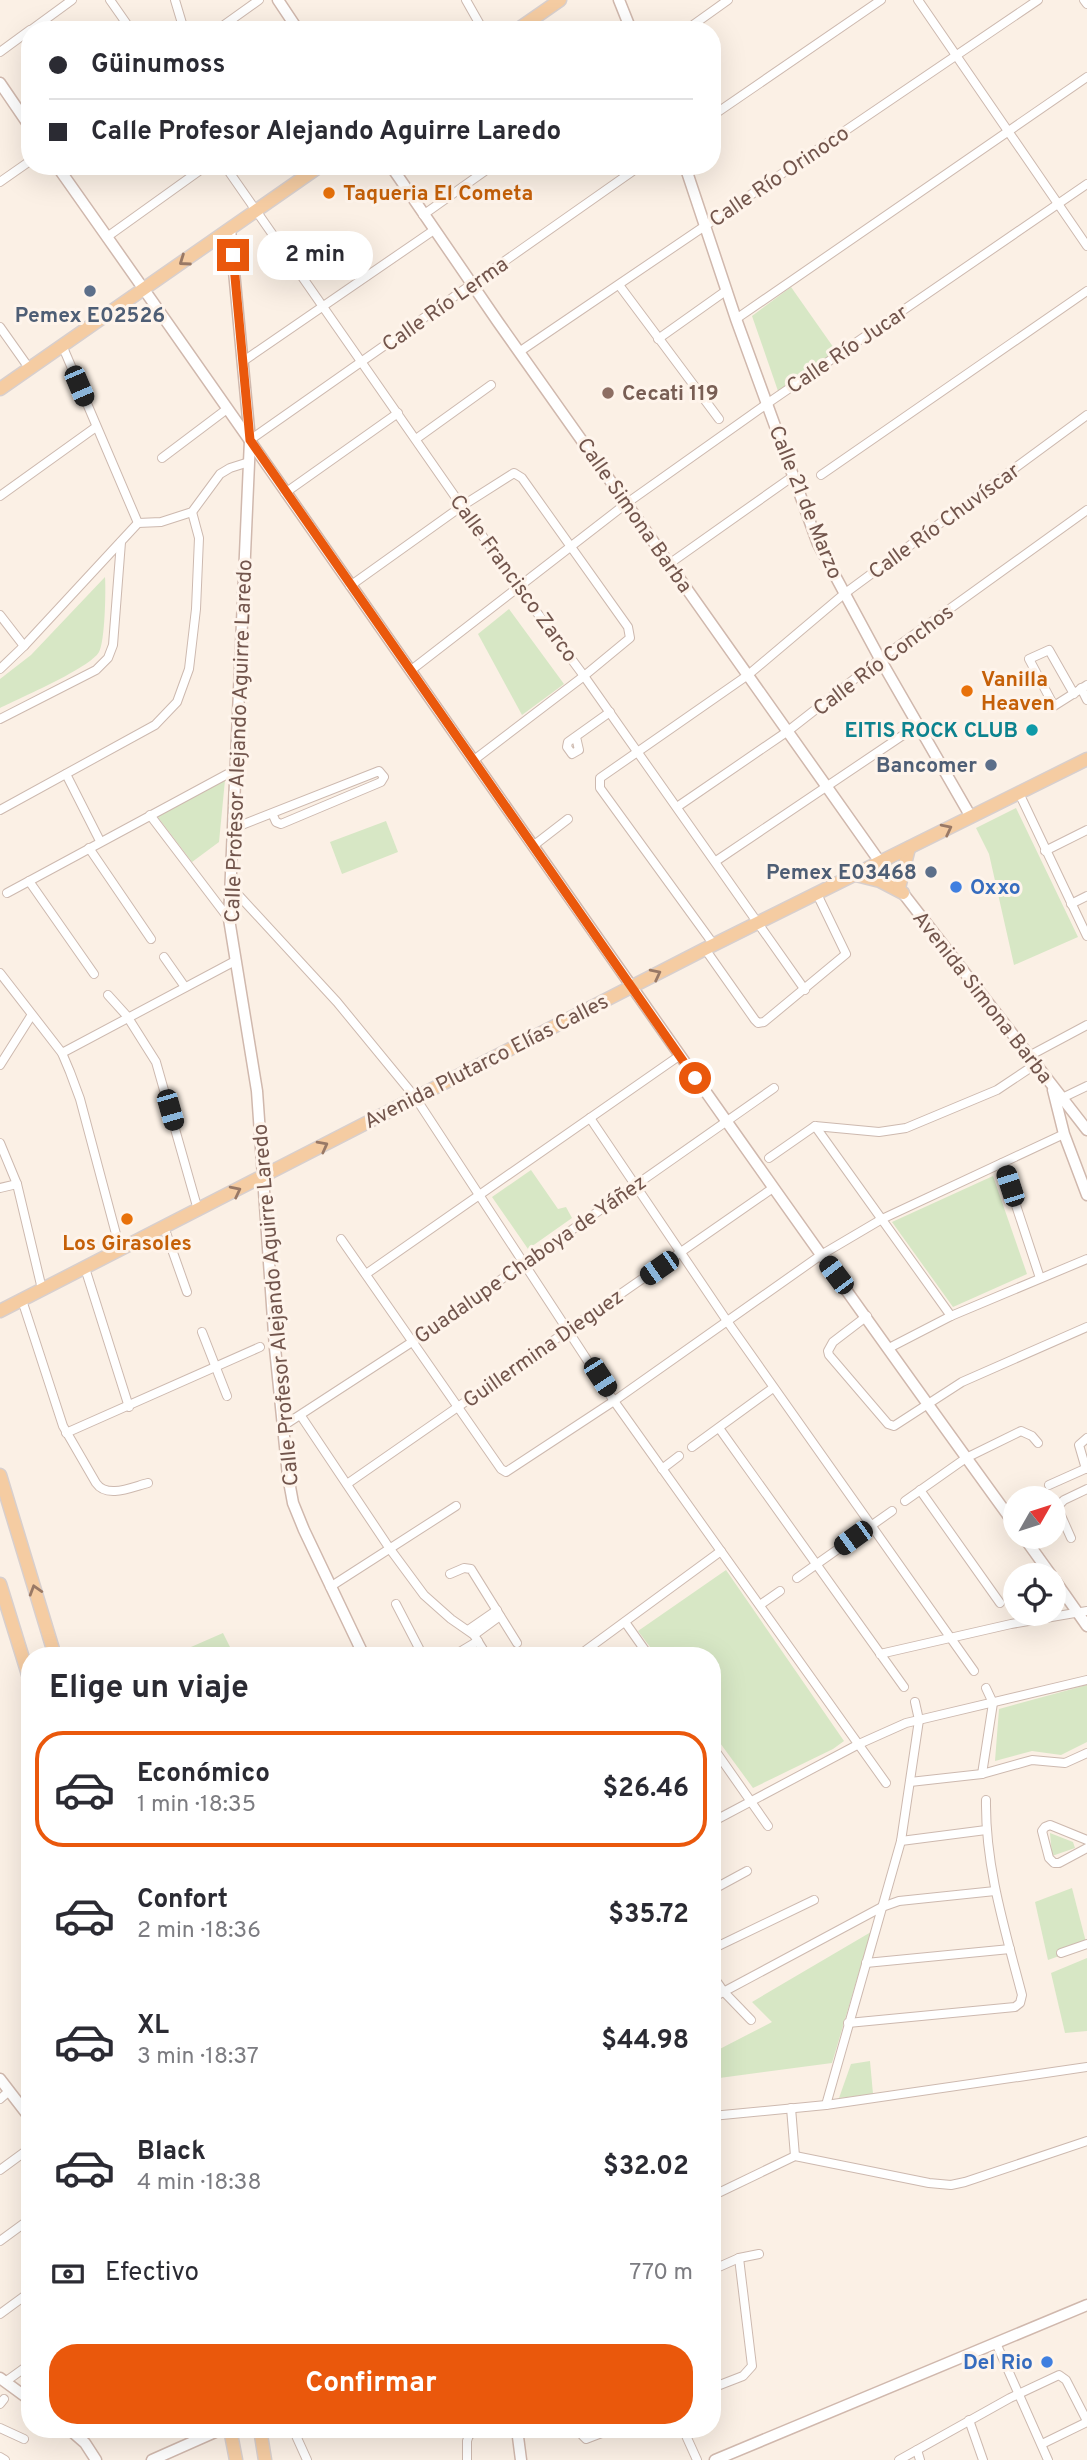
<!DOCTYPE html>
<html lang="es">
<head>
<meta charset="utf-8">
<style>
	body { margin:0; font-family:Overpass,sans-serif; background:#f7f7f7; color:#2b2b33; height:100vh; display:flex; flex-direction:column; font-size:26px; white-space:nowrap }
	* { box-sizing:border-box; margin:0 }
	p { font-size:23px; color:#7c7c81 }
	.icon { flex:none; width:38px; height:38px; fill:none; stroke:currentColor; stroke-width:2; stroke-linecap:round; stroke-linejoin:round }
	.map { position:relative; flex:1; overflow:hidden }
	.sheet { position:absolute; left:21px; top:1647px; width:700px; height:791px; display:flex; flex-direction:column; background:#fff; border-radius:28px; box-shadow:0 7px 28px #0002 }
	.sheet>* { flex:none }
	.hud { position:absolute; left:21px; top:21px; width:700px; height:154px; border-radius:28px; box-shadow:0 7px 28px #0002; display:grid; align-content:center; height:154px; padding:0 28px; background:#fff }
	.needle { width:46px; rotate:51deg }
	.fabs { position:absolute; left:1003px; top:1486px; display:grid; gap:14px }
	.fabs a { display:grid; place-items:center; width:63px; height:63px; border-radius:50%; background:#fff; box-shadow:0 7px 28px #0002; font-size:35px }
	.end { position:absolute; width:32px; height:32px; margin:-16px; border:9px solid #ea580c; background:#fff; box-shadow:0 0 0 4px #fff }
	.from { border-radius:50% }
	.bubble { position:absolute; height:49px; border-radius:24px; background:#fff; box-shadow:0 7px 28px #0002; font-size:23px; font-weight:700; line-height:49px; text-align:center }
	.car { position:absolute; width:21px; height:42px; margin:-21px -10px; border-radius:9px; box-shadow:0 0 5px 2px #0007; background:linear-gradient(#222 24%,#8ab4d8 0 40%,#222 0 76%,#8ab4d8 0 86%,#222 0) }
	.hud b { display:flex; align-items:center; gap:24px; height:66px; font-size:26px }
	.hud b+b { border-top:2px solid #e1e1e2 }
	.hud i { width:18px; height:18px; background:#2b2b33 }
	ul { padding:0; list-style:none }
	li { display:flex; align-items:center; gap:21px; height:116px; margin:0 14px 10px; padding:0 14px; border:4px solid transparent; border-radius:28px }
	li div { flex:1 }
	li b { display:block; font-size:26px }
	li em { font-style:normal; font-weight:700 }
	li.selected { border-color:#ea580c }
	li>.icon { width:63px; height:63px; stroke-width:1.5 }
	h2 { padding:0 28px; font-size:32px; line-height:84px }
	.pay { display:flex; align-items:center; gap:18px; height:77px; padding:0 28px; font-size:26px }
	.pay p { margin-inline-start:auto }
	.action { display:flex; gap:14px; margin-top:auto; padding:14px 28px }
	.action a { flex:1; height:80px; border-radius:28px; background:#ea580c; color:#fff; font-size:28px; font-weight:700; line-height:80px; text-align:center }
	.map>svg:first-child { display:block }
	.green { fill:#d7e7c5 }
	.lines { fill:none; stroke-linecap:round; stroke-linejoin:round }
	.street-casing { stroke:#cdb9af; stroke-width:10 }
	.secondary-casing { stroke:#d0b8ad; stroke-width:13 }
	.primary-casing { stroke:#d8cfcd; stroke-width:15 }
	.street { stroke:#fff; stroke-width:8 }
	.secondary { stroke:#fff; stroke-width:10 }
	.primary { stroke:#f5cca2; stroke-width:12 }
	.oneway { stroke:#997966 }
	.route { stroke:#ea580c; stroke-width:9 }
	.food-dot { fill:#e8710a; stroke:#fef4eb; stroke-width:2.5 }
	.service-dot { fill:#5c6f8a; stroke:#fef4eb; stroke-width:2.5 }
	.education-dot { fill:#8d6e63; stroke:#fef4eb; stroke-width:2.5 }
	.culture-dot { fill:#0f9aa8; stroke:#fef4eb; stroke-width:2.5 }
	.shop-dot { fill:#3f7fe0; stroke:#fef4eb; stroke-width:2.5 }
	.labels { text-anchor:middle; stroke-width:6; stroke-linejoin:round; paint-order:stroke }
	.street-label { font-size:21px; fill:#72554c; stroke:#fef4eb }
	.food-label { font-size:21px; font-weight:bold; fill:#c56008; stroke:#fef4eb; text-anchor:start }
	.service-label { font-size:21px; font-weight:bold; fill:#4e5e75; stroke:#fef4eb; text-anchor:end }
	.education-label { font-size:21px; font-weight:bold; fill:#785e54; stroke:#fef4eb; text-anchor:start }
	.culture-label { font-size:21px; font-weight:bold; fill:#0d838f; stroke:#fef4eb; text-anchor:end }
	.shop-label { font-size:21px; font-weight:bold; fill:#366cbe; stroke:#fef4eb; text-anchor:start }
</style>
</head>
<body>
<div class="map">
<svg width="1087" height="2460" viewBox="0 0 1087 2460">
	<rect width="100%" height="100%" fill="#fbf0e5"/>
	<g class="green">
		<path d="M791,287L836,351L778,391L752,316Z"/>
		<path d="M105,577C106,590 105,642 99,652C90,668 20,698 0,708V679L31,655Z"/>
		<path d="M509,609L564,684L522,715L478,634Z"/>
		<path d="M225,780L219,842L192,862L157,816Z"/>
		<path d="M1016,808L1078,937L1014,965L989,854L976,828Z"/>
		<path d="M386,821L398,852L342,874L330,842Z"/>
		<path d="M531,1170L558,1209L566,1207L572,1218L528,1249L492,1197Z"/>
		<path d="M993,1176L1027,1274L953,1307L892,1222Z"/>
		<path d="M726,1570L844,1741L833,1749L753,1788L712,1732V1656L656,1655L638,1631Z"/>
		<path d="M223,1633L234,1655H195L191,1647Z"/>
		<path d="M1087,1685V1742L1061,1755L1032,1751L995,1761L999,1709Z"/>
		<path d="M1050,1833L1073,1842L1075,1848L1052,1856Z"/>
		<path d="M1072,1888L1087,1946L1048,1960L1035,1902Z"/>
		<path d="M871,1932L832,2063L712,2079V2053L772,2022L752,2002Z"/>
		<path d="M1087,1958V2031L1065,2033L1051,1973Z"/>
		<path d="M870,2061L873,2094L839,2098L851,2064Z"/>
	</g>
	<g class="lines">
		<g class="street-casing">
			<g id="street">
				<path d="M110,0L131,30"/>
				<path d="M175,0L184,30"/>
				<path d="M466,0L483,30"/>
				<path d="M918,0L1087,246"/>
				<path d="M1084,0L1087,4"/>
				<path d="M31,30L72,0"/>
				<path d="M217,30L259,0"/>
				<path d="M686,30L728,0"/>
				<path d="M0,52L30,30"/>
				<path d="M712,116L881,0"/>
				<path d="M225,166L518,587L584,676L805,990"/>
				<path d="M0,182L30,161"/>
				<path d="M423,215L492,166"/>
				<path d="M107,237L206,166"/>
				<path d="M619,285L719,419"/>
				<path d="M736,319L1087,77"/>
				<path d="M0,327L29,368"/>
				<path d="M658,339L727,290"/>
				<path d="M62,345L138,523"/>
				<path d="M519,352L1038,0"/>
				<path d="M242,362L434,230"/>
				<path d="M416,439L491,385"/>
				<path d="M250,440L640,166"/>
				<path d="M162,458L227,409"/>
				<path d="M821,475L1087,291"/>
				<path d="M285,493L398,413"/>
				<path d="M0,496L96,427"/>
				<path d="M669,564L792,477"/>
				<path d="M350,586L462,506L514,473L522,478L628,627L630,638L584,676L474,760"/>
				<path d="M0,615L24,646"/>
				<path d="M0,669L24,646L138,523L161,522L192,512L220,474L230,468L249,462"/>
				<path d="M410,671L627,503L768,403L1087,184"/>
				<path d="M1081,688L1087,700"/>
				<path d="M1074,694L1049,650L1029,659L1054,706L1087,685"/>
				<path d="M0,719L96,670L108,658L113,645L121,542"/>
				<path d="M576,737L579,750L572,754L567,747L568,742L610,712"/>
				<path d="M66,774L100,841"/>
				<path d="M1019,793L1087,936"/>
				<path d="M677,807L788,731L880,659L1087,510"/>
				<path d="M0,810L155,725L177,702L189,669L196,609L199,538L192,512"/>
				<path d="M150,815L229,919"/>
				<path d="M234,828L379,771L384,777L381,782L281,824L276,822L272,813"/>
				<path d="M533,846L568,819"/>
				<path d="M89,848L151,939"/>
				<path d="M1045,851L1087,830"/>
				<path d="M716,861L918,725"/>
				<path d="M29,881L94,974"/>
				<path d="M231,887L337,1002L415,1097L614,1401L886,1783"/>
				<path d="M7,893L235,770"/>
				<path d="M1071,904L1087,896"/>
				<path d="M714,945L600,788V778L748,675L844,594L1087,415"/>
				<path d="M705,949L755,1020L758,1023L764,1022L846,954L817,894"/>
				<path d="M164,957L185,987"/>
				<path d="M0,973L62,1053L70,1072L80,1099L120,1249"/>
				<path d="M108,995L127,1016L156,1062L198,1210"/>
				<path d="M62,1053L235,961"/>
				<path d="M1029,1056L1087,1025"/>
				<path d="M0,1065L31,1016"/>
				<path d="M1062,1098L1087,1086"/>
				<path d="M590,1118L727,1321L974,1671"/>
				<path d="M815,1126L951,1316"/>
				<path d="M0,1143L17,1184L42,1289"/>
				<path d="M769,1158L815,1126L879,1132L906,1128L997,1090L1036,1064"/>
				<path d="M1002,1163L1040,1278"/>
				<path d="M0,1188L17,1184"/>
				<path d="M164,1227L187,1292"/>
				<path d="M341,1239L501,1469L506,1472L614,1401L821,1255L882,1219L1064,1134"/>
				<path d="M85,1268L129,1407"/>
				<path d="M366,1274L679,1056"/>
				<path d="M22,1300L63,1426L96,1483C107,1499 132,1487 148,1483"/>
				<path d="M867,1316L833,1342L828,1351L829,1355L888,1424L894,1426L962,1382L1087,1327"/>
				<path d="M202,1332L227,1396"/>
				<path d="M889,1348L951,1316L1087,1259"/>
				<path d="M301,1416L390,1549L424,1595L451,1619L474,1635L487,1656"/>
				<path d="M283,1426L412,1342L774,1088"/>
				<path d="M719,1428L904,1687"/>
				<path d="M66,1433L260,1347"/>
				<path d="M692,1447L773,1388"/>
				<path d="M662,1469L679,1456"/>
				<path d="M1086,1469L1079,1445L1087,1438"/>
				<path d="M347,1484L773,1188"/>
				<path d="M1049,1485L1087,1468"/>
				<path d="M920,1490L1000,1603"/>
				<path d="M905,1501L966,1458L1021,1431L1032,1436L1038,1443"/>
				<path d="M1071,1538L1059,1511V1505L1064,1500L1087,1489"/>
				<path d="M450,1574L464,1568L471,1569L517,1643"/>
				<path d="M797,1578L892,1511"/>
				<path d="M330,1587L456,1506"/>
				<path d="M396,1604L423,1656"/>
				<path d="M760,1605L780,1591"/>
				<path d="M625,1622L649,1656"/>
				<path d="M468,1630L497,1610"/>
				<path d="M474,1635L500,1616"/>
				<path d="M880,1654L1011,1624L1087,1611"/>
				<path d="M453,1656L478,1641"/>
				<path d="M578,1656L721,1551"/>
				<path d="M712,1746L768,1826"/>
				<path d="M982,1774L993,1703L986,1688"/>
				<path d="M910,1782L982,1774L1032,1760L1065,1763L1087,1753"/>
				<path d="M712,1822L859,1744L906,1723L1087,1680"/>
				<path d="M1087,1840L1050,1825L1045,1827L1042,1831L1049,1858L1054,1863H1059L1087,1848"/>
				<path d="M901,1841L986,1830"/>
				<path d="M712,1890L747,1871"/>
				<path d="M712,1949L814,1900"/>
				<path d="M1061,1953L1087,1944"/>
				<path d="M866,1963L1010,1949"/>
				<path d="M712,1975L724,1992L751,2020"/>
				<path d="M712,1998L882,1907L899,1901L995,1891"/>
				<path d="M848,2023L1015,2007L1020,2003L1022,1995C1005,1930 985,1866 986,1800"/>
				<path d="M0,2099L9,2091"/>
				<path d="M826,2105L901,1841L919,1720L915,1702"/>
				<path d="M791,2108L795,2156"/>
				<path d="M712,2116L826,2105L1087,2067"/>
				<path d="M0,2170L30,2148"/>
				<path d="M712,2196L795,2156L929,2183L951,2185L965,2182L1087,2141"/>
				<path d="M0,2241L30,2219"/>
				<path d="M712,2270L739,2258L759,2254"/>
				<path d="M0,2314L30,2292"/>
				<path d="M996,2343L1048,2460"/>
				<path d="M5,2382L30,2364"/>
				<path d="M712,2388L743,2376L752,2366L739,2258"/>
				<path d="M0,2404L4,2399"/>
				<path d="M969,2420L983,2460"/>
				<path d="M0,2428L24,2439"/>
				<path d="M293,2429L307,2460"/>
				<path d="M581,2429L582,2435L586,2439L612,2429"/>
				<path d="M683,2429L697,2460"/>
				<path d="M1042,2444L1087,2422"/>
				<path d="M917,2450L920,2460"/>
				<path d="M0,2457L5,2460"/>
				<path d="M467,2460V2441L469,2435L480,2429"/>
				<path d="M899,2460L1010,2398L1059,2375L1066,2380L1087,2421"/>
			</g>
		</g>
		<g class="secondary-casing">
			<g id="secondary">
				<path d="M278,0L298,30"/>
				<path d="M619,0L631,30"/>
				<path d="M0,83L30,127"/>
				<path d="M57,166C377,619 690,1077 1015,1525"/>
				<path d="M391,166L498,322L892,879L1087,1130"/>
				<path d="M685,166L736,319L818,544L880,659L971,817"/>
				<path d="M230,229L250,440L229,919L257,1091L275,1348L288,1476L293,1503L304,1530L364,1656"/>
				<path d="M1053,1090L1064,1134L1087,1195"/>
				<path d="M1023,1536L1051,1575"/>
				<path d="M1054,1579L1087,1626"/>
				<path d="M0,2079L30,2118"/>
				<path d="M0,2378L30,2400"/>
				<path d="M69,2429L85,2443L96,2460"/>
				<path d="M517,2429L521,2460"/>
				<path d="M152,2460L222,2429"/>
				<path d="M715,2460L1087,2305"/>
			</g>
		</g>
		<g class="primary-casing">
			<g id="primary">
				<path d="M517,30L560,0"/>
				<path d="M0,389L320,166"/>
				<path d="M856,875L880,881L903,893"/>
				<path d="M899,888L909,848"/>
				<path d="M0,1311L705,949L1087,759"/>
				<path d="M0,1475L55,1656"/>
				<path d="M0,1584L30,1681"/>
				<path d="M230,2429L236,2460"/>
				<path d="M260,2429L265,2460"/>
			</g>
		</g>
		<use href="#street" class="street"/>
		<use href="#secondary" class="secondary"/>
		<use href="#primary" class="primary"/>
	</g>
	<defs><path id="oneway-chevron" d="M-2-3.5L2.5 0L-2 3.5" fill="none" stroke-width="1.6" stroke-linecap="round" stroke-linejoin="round" transform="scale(1.75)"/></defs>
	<g class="oneway">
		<use href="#oneway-chevron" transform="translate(184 261) rotate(145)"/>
		<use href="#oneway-chevron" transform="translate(947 829) rotate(-27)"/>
		<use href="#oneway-chevron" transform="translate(656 974) rotate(-27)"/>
		<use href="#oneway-chevron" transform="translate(323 1146) rotate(-28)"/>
		<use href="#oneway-chevron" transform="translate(236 1191) rotate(-27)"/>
		<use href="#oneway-chevron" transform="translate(35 1590) rotate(-107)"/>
	</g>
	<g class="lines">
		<path class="route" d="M233,255L250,440L695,1078"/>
	</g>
	<g class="food-dot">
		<circle cx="329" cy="193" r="7"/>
		<circle cx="967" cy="691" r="7"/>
		<circle cx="127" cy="1219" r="7"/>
	</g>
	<g class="service-dot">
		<circle cx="90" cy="291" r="7"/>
		<circle cx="991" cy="765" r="7"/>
		<circle cx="931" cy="872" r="7"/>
	</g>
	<circle class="education-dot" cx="608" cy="393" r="7"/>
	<circle class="culture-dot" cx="1032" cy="730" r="7"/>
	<g class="shop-dot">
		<circle cx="956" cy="887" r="7"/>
		<circle cx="1047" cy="2362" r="7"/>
	</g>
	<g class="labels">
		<g class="street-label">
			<text transform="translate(779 176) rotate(-34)" y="7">Calle Río Orinoco</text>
			<text transform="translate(445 304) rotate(-35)" y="7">Calle Río Lerma</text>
			<text transform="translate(847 349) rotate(-34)" y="7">Calle Río Jucar</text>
			<text transform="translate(806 502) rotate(68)" y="7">Calle 21 de Marzo</text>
			<text transform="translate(635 515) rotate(55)" y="7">Calle Simona Barba</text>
			<text transform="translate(944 521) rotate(-36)" y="7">Calle Río Chuvíscar</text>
			<text transform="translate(514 578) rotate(54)" y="7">Calle Francisco Zarco</text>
			<text transform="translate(883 660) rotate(-37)" y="7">Calle Río Conchos</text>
			<text transform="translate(238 741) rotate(-88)" y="7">Calle Profesor Alejando Aguirre Laredo</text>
			<text transform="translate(983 997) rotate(52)" y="7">Avenida Simona Barba</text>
			<text transform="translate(486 1061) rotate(-27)" y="7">Avenida Plutarco Elías Calles</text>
			<text transform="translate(530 1259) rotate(-35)" y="7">Guadalupe Chaboya de Yáñez</text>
			<text transform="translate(275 1305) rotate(-95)" y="7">Calle Profesor Alejando Aguirre Laredo</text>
			<text transform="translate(543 1348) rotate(-35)" y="7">Guillermina Dieguez</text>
		</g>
		<g class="food-label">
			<text x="343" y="200">Taqueria El Cometa</text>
			<text x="981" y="686">Vanilla<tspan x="981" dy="24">Heaven</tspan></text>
			<text x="127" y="1250" text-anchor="middle">Los Girasoles</text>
		</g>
		<g class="service-label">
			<text x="90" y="322" text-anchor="middle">Pemex E02526</text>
			<text x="977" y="772">Bancomer</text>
			<text x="917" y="879">Pemex E03468</text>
		</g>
		<g class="education-label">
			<text x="622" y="400">Cecati 119</text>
		</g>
		<g class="culture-label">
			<text x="1018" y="737">EITIS ROCK CLUB</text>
		</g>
		<g class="shop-label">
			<text x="970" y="894">Oxxo</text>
			<text x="1033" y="2369" text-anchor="end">Del Rio</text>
		</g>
	</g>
</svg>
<div class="fabs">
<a><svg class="needle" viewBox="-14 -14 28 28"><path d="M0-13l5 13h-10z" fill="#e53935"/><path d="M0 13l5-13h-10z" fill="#7c7c81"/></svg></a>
<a><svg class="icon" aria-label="locate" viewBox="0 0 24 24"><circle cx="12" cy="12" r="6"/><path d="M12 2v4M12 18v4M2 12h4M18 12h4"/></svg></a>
</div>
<i class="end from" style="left:695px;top:1078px"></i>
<i class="end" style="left:233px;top:255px"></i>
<div class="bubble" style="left:257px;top:231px;width:116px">2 min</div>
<i class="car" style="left:79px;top:386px;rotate:157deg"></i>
<i class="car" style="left:170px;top:1110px;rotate:164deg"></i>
<i class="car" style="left:1010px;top:1186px;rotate:342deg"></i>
<i class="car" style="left:659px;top:1268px;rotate:235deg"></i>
<i class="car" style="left:836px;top:1275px;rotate:323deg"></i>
<i class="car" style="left:600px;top:1377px;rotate:147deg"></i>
<i class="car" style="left:853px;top:1538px;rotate:234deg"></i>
<div class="hud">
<b><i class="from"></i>Güinumoss</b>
<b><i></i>Calle Profesor Alejando Aguirre Laredo</b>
</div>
<section class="sheet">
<h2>Elige un viaje</h2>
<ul>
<li class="selected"><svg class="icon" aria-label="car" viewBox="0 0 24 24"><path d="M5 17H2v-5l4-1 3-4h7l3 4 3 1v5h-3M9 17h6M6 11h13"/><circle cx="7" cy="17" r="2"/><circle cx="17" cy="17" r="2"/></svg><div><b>Económico</b><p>1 min · 18:35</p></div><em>$26.46</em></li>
<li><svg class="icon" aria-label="car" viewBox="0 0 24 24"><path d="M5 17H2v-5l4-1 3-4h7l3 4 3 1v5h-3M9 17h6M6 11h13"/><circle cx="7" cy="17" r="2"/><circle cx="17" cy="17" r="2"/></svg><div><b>Confort</b><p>2 min · 18:36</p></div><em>$35.72</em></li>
<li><svg class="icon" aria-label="car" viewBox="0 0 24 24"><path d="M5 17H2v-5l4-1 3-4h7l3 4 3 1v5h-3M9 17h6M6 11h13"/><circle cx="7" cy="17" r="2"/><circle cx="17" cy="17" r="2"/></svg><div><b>XL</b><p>3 min · 18:37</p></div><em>$44.98</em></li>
<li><svg class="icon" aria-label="car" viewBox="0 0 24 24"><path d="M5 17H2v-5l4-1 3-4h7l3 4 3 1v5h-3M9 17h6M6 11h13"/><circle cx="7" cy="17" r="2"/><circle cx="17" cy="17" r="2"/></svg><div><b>Black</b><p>4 min · 18:38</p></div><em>$32.02</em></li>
</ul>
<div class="pay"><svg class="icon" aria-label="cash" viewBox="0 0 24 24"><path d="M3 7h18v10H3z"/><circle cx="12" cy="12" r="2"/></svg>Efectivo<p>770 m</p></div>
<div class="action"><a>Confirmar</a></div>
</section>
</div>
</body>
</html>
